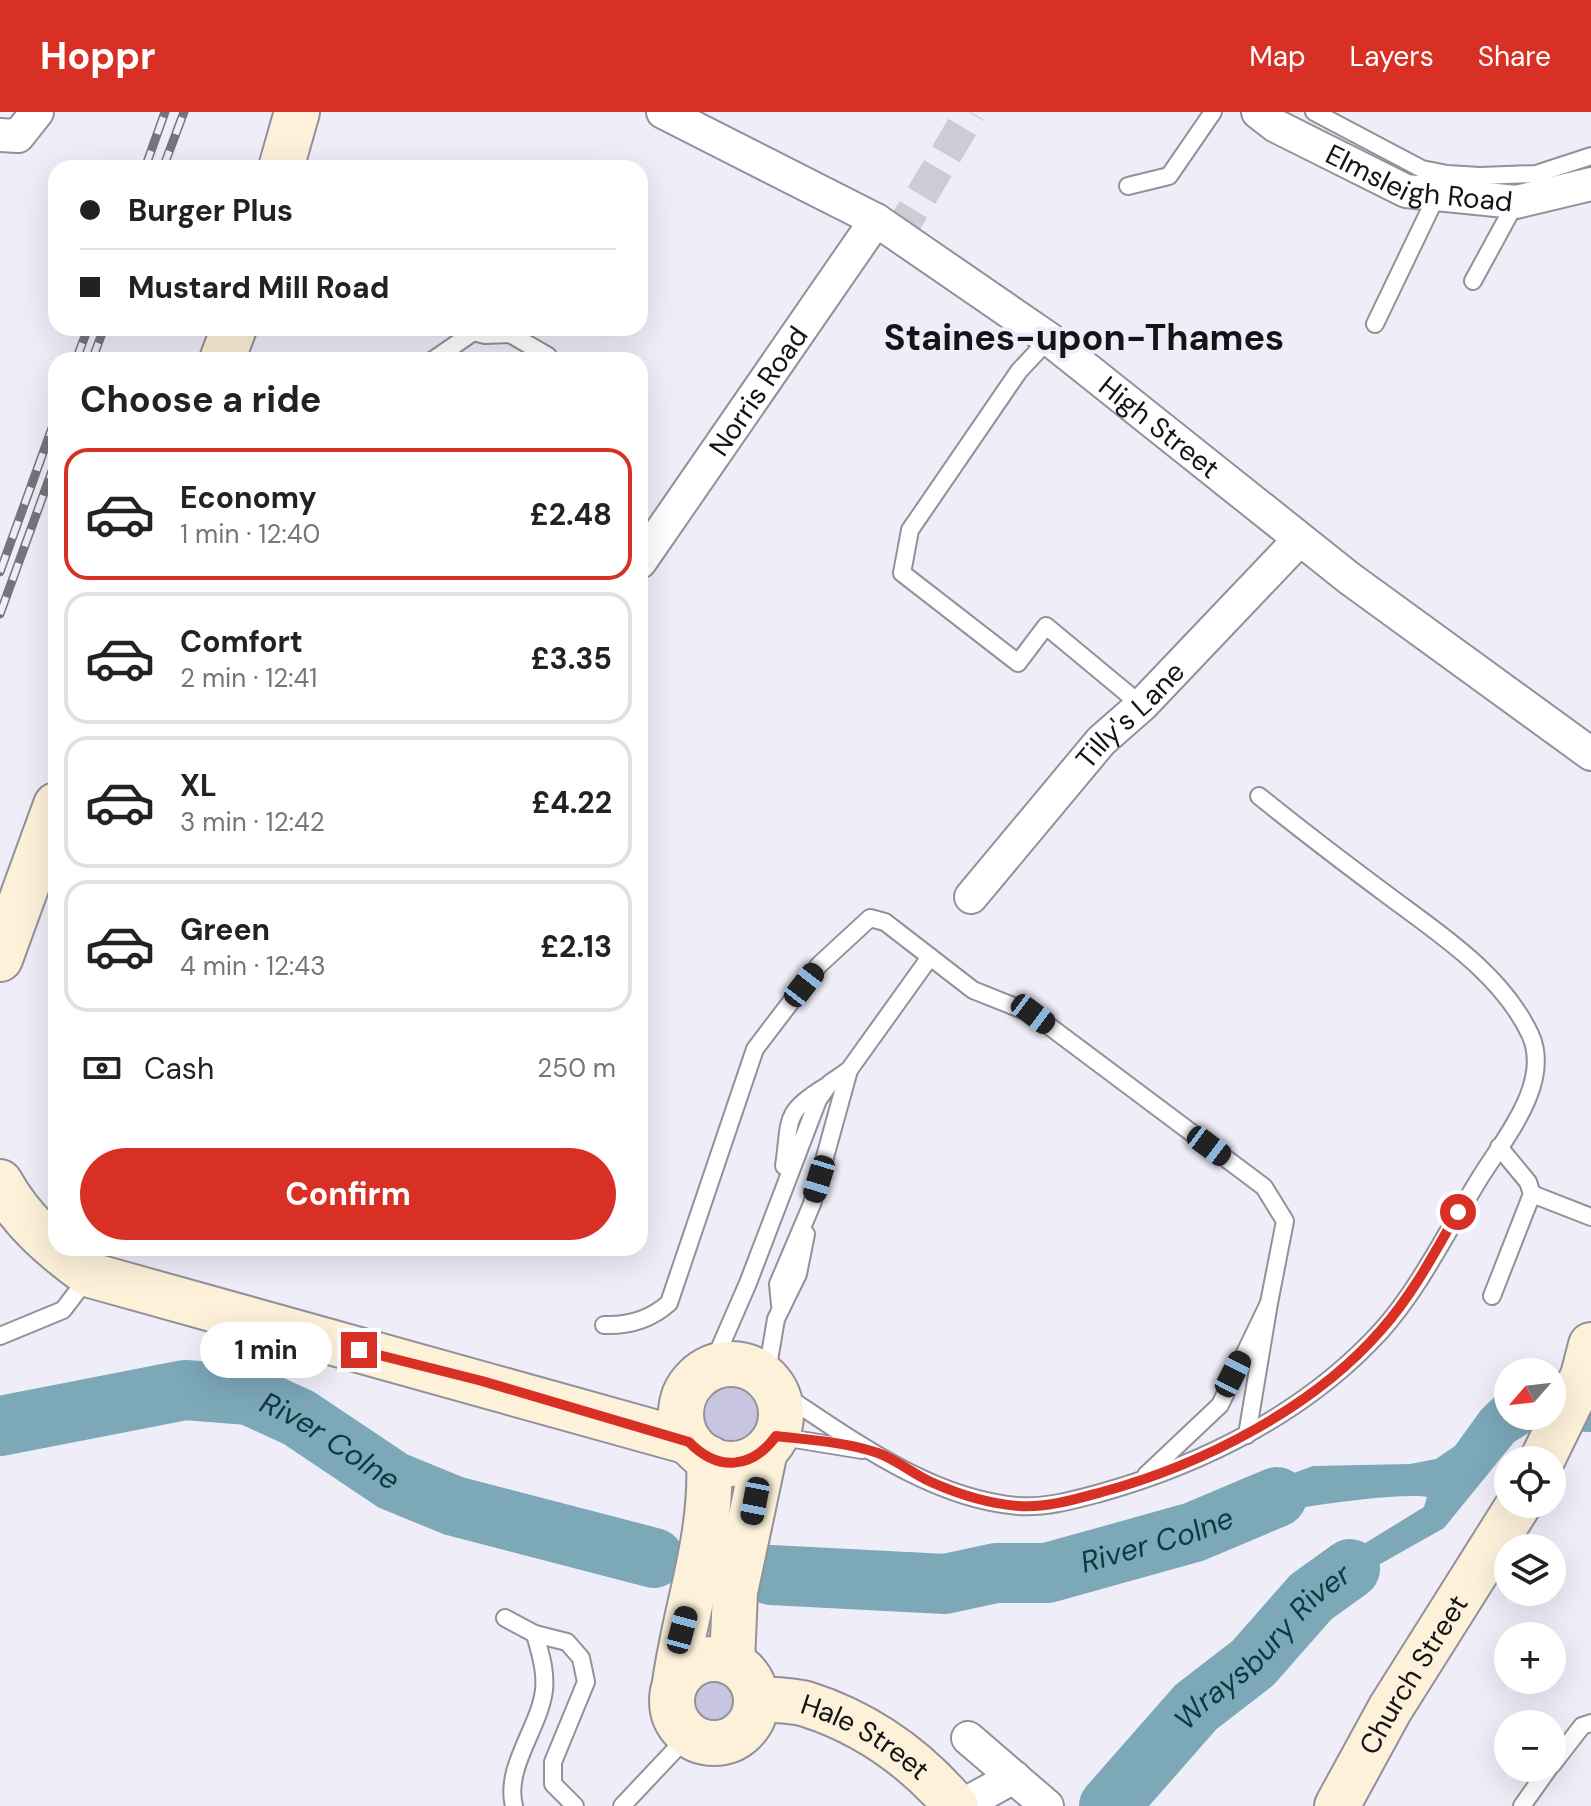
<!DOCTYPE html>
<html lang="en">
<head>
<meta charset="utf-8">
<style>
	body { margin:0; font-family:"DM Sans",sans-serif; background:#f2f2f2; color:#222; height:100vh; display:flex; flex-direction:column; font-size:30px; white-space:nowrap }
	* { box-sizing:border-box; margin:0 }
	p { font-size:26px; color:#767676 }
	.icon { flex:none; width:44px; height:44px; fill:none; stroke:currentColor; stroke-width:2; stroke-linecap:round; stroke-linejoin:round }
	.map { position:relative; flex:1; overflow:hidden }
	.sheet { position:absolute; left:48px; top:240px; width:600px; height:904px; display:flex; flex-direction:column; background:#fff; border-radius:24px; box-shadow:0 8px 32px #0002 }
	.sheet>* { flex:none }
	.top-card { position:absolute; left:48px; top:48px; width:600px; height:176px; border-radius:24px; box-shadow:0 8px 32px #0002; display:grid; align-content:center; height:176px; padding:0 32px; background:#fff }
	.needle { width:52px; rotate:242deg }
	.tools { position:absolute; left:1494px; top:1246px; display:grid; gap:16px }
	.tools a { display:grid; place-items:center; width:72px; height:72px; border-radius:50%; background:#fff; box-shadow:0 8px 32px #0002; font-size:40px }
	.end { position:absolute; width:36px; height:36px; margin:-18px; border:10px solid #d93025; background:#fff; box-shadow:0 0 0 4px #fff }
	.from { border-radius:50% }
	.bubble { position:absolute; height:56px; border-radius:28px; background:#fff; box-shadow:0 8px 32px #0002; font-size:26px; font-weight:700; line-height:56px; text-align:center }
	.car { position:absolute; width:24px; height:48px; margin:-24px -12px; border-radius:10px; box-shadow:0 0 6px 2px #0007; background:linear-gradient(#222 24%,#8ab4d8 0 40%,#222 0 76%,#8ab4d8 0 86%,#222 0) }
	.top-card b { display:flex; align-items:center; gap:28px; height:76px; font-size:30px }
	.top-card b+b { border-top:2px solid #e0e0e0 }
	.top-card i { width:20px; height:20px; background:#222 }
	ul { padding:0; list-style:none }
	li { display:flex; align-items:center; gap:24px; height:132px; margin:0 16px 12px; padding:0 16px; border:4px solid #e0e0e0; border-radius:24px }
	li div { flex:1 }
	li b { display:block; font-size:30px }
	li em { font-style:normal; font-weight:700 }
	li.active { border-color:#d93025 }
	li>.icon { width:72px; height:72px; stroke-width:1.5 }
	h2 { padding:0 32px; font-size:36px; line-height:96px }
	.pay { display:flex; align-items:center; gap:20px; height:88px; padding:0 32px; font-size:30px }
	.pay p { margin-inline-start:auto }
	.button { display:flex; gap:16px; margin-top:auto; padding:16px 32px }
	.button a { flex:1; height:92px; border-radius:48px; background:#d93025; color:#fff; font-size:32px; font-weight:700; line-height:92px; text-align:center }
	header { display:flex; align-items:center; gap:48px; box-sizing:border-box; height:112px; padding:0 40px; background:#d93025; color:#fff }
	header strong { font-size:38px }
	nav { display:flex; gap:44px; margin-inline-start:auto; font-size:28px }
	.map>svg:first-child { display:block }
	.green { fill:#c7c5df }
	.water { fill:#7ca8b8 }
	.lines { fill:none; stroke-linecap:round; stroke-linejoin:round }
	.river { stroke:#7ca8b8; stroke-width:60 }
	.street-tunnel { stroke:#cdccd6; stroke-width:32; stroke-dasharray:32 16; stroke-linecap:butt }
	.lane-casing { stroke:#92919b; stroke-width:20 }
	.street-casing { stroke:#92919b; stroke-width:36 }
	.secondary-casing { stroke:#92919b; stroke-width:48 }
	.lane { stroke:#fff; stroke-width:16 }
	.street { stroke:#fff; stroke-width:32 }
	.secondary { stroke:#fdf1da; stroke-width:44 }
	.rail-casing { stroke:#75757c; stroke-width:9 }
	.rail { stroke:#eeedf8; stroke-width:6; stroke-dasharray:18; stroke-linecap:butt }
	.route { stroke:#d93025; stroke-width:10 }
	.labels { text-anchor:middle; stroke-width:8; stroke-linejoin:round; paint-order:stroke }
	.street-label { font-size:28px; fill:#141418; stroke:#eeedf8 }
	.water-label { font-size:30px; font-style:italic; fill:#0f3844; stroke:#eeedf8 }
	.district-label { font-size:36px; font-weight:bold; fill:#141418; stroke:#eeedf8 }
</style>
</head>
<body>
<header>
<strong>Hoppr</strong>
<nav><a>Map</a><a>Layers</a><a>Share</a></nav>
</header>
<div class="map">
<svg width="1591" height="1694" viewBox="0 0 1591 1694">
	<rect width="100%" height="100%" fill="#eeedf8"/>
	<g class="green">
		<circle cx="730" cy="1305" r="29"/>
		<circle cx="713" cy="1589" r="20"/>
	</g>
	<path class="water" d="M1552,1265L1591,1277V1320L1533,1318L1514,1330L1444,1416L1343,1473L1317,1493L1299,1516L1272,1504L1336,1449L1424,1395L1427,1385C1406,1380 1297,1394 1274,1402C1253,1410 1233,1421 1211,1427L1190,1399L1313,1354L1410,1352L1436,1347L1455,1334L1481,1298L1508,1272V1304H1552Z"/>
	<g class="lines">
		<g class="river">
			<path id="s1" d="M0,1314L185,1278L249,1283L299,1306L393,1369L454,1394L654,1446"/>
			<path id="s2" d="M771,1463L945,1472L996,1461H1047L1194,1420L1277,1385"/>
			<path id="s3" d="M1109,1694L1196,1595L1253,1551L1311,1485L1350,1457"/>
		</g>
		<path class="street-tunnel" d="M897,125L971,0"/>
		<g class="lane-casing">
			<g id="lane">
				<path d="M1314,0L1422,57L1447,62L1480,64L1536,62L1591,44"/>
				<path d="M1128,74L1169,64L1213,0"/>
				<path d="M1473,169L1516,90"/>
				<path d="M1375,212L1437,83"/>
				<path d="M457,216L485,223L510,222L548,244"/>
				<path d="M1049,227L1019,259L910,418L902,461L1018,551L1046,514L1146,597"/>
				<path d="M433,248L472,221"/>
				<path d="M784,1054C791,1008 782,1001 825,975"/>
				<path d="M1532,1082L1591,1105"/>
				<path d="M1492,1184L1532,1082L1528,1070L1499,1035"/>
				<path d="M780,1193L778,1172L812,1092L849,958"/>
				<path d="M604,1213C628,1214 651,1207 669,1191L755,937L819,853L870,806L885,810L973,878L1033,902L1264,1075L1285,1109L1269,1191"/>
				<path d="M0,1224L63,1198L89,1164"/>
				<path d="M711,1256L748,1171L818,988L830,971L849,958L930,845"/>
				<path d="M766,1266L776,1207L798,1162L806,1122"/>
				<path d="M775,1277C847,1324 929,1387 1018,1394C1046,1396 1074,1388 1100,1381C1204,1352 1307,1300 1381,1219C1422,1173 1450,1113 1483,1061C1507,1023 1552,969 1530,922C1501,861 1438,821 1386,782C1343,750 1301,718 1259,684"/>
				<path d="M776,1324L862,1338"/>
				<path d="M1146,1363L1220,1293L1269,1191L1247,1323"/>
				<path d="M505,1506L535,1522L567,1530L581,1546L586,1570L553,1650V1672L575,1694"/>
				<path d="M1552,1653L1582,1614L1591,1611"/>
				<path d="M514,1694C504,1655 540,1615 544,1578C546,1558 540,1541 535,1522"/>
				<path d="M622,1694L689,1623"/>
				<path d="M1522,1694L1549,1656"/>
			</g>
		</g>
		<g class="street-casing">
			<g id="street">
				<path id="s4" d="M663,0L876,108L1049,227L1349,466L1591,642"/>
				<path id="s5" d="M1258,0L1276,14L1406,79L1516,90L1591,72"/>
				<path d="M0,23L18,24L37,0"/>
				<path id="s6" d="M640,450L876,108"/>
				<path id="s7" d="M971,785L1101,629L1142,593L1299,428"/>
				<path d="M968,1626L1047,1694"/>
				<path d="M961,1694L1014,1665"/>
			</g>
		</g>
		<g class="secondary-casing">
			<g id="secondary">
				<path d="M281,56L297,0"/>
				<path d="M222,248L234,216"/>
				<path d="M0,847L56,693"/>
				<path d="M0,1070C21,1109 54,1137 90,1163L689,1330"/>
				<circle cx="731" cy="1302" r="50"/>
				<path d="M1542,1348L1583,1264L1591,1233"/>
				<circle cx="714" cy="1589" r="42"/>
				<path d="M732,1550L735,1480L765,1339"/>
				<path d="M675,1571C686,1492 713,1427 709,1346"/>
				<path id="s8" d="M756,1587C772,1588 791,1588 806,1592C866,1611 916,1647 956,1694"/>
				<path id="s9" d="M1337,1694L1390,1597L1519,1392"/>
			</g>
		</g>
		<use href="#lane" class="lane"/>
		<use href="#street" class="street"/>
		<use href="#secondary" class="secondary"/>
		<g class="rail-casing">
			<g id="rail">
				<path d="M145,56L165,0"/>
				<path d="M163,56L184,0"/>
				<path d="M76,248L88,216"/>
				<path d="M92,248L104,216"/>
				<path d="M0,460L56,305"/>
				<path d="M0,502L56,348"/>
			</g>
		</g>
		<use href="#rail" class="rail"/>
	</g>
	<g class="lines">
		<path class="route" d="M359,1238L482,1269L689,1330C718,1360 752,1357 776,1324C810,1328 846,1330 878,1341C897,1348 913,1362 931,1370C958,1382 990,1392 1019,1394C1047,1396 1076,1387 1102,1380C1202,1353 1314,1296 1382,1217C1413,1182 1435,1140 1458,1100"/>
	</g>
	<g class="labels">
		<g class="street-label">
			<text dy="10" stroke="none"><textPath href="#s5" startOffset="178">Elmsleigh Road</textPath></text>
			<text dy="10" stroke="none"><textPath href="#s6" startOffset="208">Norris Road</textPath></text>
			<text dy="10" stroke="none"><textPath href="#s4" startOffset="590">High Street</textPath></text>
			<text dy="10" stroke="none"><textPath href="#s7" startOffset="242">Tilly's Lane</textPath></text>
			<text dy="10" stroke="none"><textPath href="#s9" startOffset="152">Church Street</textPath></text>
			<text dy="10" stroke="none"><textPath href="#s8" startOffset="118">Hale Street</textPath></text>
		</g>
		<g class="water-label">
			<text dy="10" stroke="none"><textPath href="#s1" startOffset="346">River Colne</textPath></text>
			<text dy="10" stroke="none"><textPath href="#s2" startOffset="392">River Colne</textPath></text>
			<text dy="10" stroke="none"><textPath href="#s3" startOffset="222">Wraysbury River</textPath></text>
		</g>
		<g class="district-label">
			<text x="1084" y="238">Staines-upon-Thames</text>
		</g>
	</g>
</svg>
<div class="tools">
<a><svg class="needle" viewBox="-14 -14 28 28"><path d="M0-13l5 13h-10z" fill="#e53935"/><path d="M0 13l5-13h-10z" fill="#767676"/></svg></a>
<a><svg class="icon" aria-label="locate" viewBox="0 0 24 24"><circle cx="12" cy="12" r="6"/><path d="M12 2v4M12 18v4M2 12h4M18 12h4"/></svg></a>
<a><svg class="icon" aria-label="layers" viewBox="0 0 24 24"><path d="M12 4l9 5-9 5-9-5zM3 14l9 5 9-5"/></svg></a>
<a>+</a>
<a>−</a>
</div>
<i class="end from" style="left:1458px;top:1100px"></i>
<i class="end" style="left:359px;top:1238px"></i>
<div class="bubble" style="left:200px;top:1210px;width:132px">1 min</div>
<i class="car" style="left:804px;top:873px;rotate:38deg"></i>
<i class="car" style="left:1033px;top:902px;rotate:127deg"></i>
<i class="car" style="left:1209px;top:1034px;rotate:127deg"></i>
<i class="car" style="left:819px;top:1067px;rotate:197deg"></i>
<i class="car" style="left:1233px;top:1262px;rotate:27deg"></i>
<i class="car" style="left:755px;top:1389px;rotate:191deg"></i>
<i class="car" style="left:682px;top:1518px;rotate:15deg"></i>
<div class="top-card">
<b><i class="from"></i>Burger Plus</b>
<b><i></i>Mustard Mill Road</b>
</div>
<section class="sheet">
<h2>Choose a ride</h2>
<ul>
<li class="active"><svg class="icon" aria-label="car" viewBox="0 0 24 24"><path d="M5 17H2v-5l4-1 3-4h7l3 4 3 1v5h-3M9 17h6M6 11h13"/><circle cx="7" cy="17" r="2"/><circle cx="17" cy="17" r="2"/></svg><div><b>Economy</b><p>1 min · 12:40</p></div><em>£2.48</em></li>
<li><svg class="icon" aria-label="car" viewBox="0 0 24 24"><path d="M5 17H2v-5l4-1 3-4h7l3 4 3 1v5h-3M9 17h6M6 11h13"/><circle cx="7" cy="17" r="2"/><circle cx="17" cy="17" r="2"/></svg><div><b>Comfort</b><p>2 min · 12:41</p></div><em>£3.35</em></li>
<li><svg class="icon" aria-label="car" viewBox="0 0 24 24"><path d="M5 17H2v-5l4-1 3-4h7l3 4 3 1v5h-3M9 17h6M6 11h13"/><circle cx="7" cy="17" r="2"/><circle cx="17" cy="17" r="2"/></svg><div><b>XL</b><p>3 min · 12:42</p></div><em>£4.22</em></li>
<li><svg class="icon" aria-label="car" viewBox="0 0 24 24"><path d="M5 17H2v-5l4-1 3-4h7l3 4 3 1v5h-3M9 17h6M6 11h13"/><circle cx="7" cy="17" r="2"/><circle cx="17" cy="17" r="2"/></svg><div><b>Green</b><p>4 min · 12:43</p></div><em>£2.13</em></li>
</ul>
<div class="pay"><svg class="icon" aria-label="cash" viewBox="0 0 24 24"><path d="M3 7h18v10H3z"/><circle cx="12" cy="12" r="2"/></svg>Cash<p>250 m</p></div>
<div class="button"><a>Confirm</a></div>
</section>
</div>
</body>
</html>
